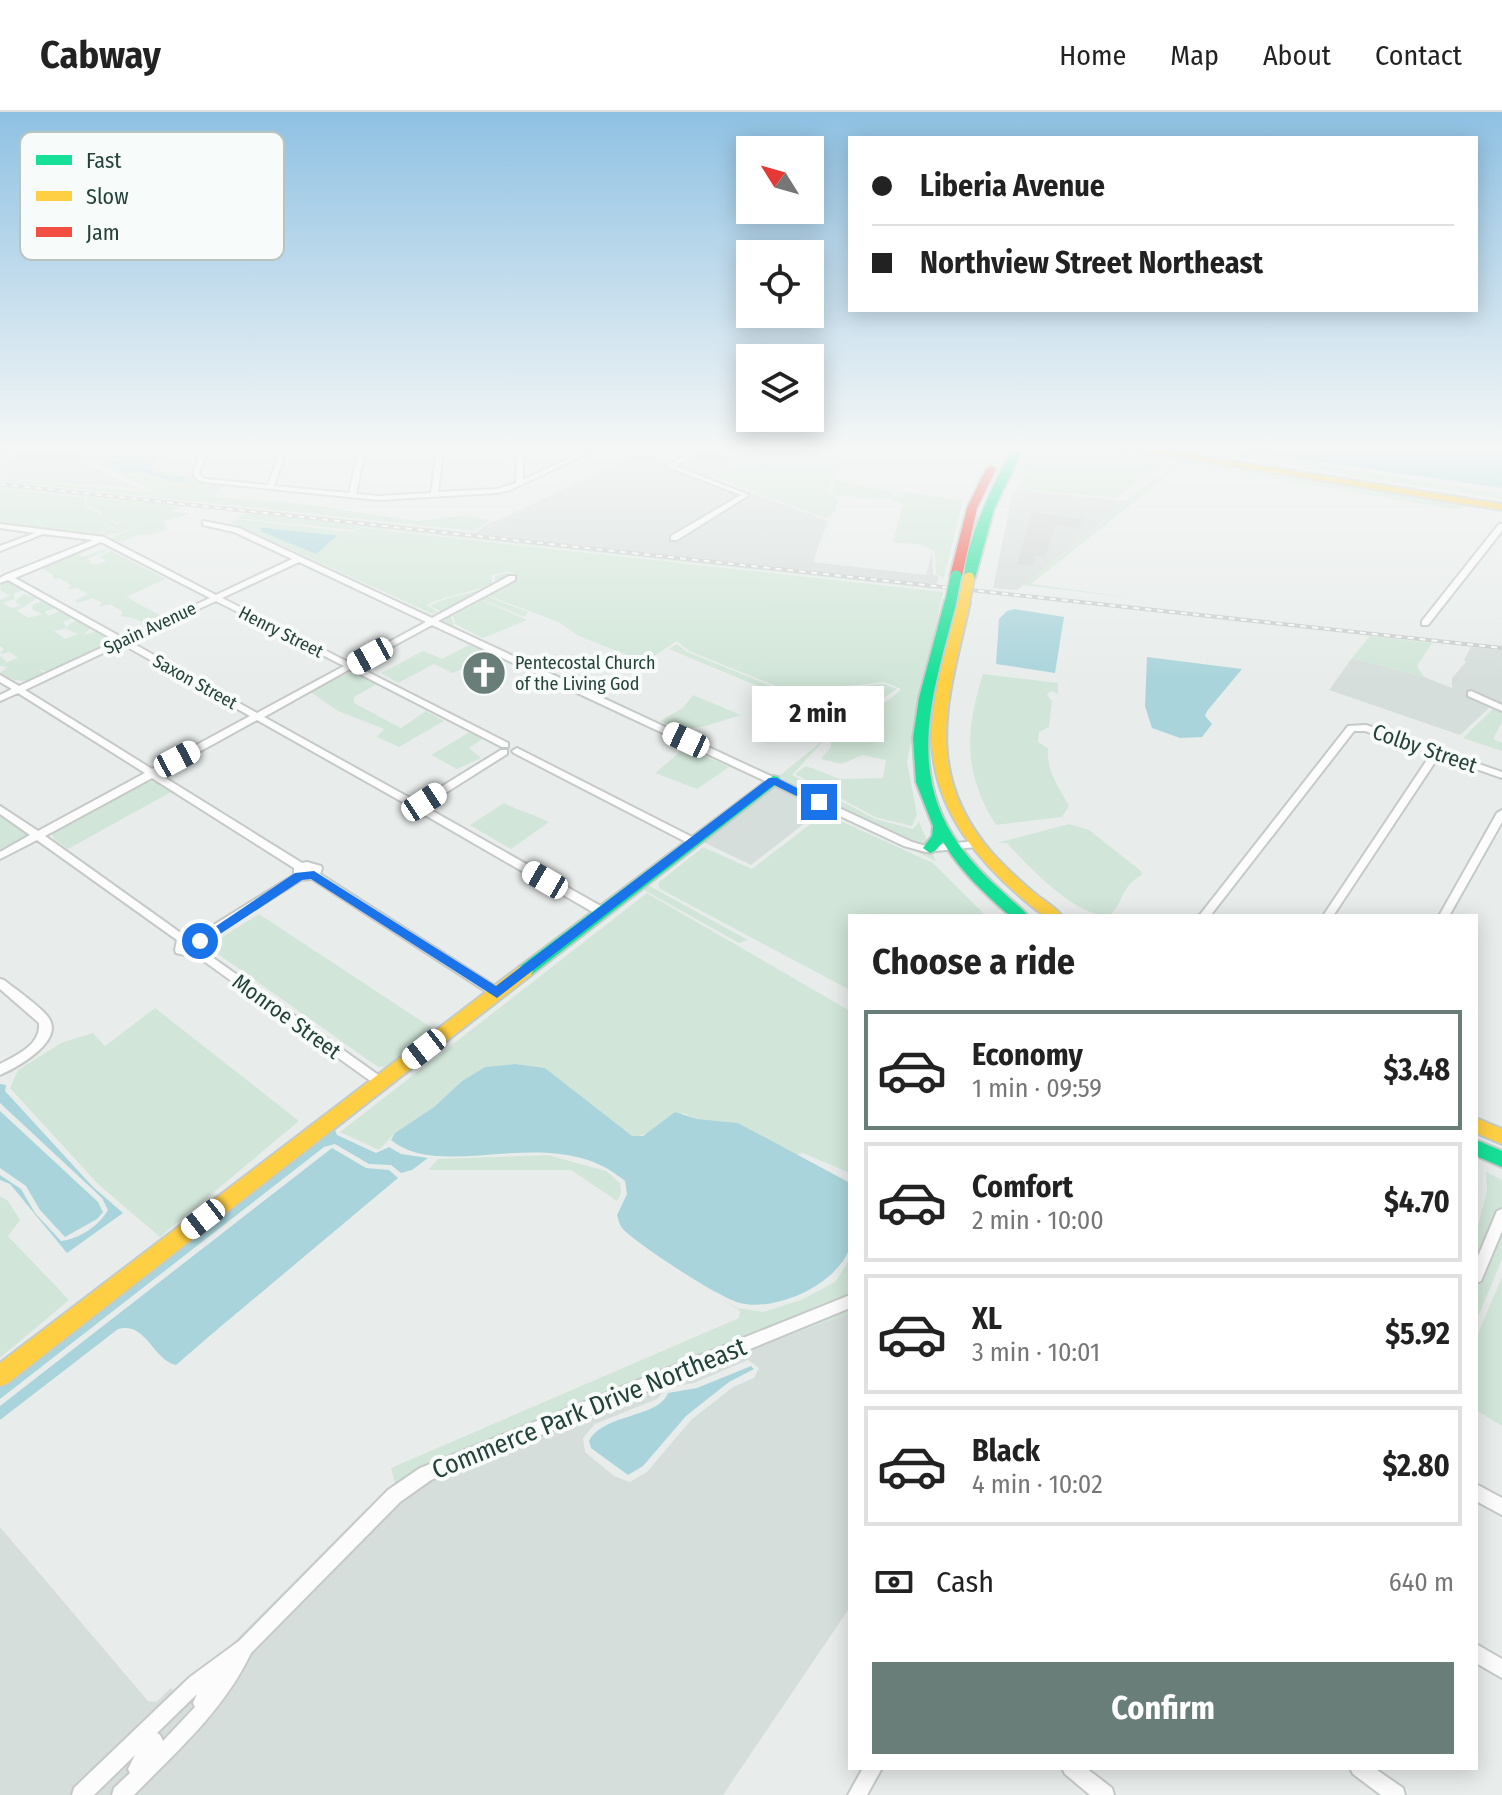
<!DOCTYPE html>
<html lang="en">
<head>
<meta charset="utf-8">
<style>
	body { margin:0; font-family:"Fira Sans Condensed",sans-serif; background:#f6f6f6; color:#222; height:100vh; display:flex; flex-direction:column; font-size:30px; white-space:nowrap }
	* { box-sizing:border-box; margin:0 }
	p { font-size:26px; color:#767676 }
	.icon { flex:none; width:44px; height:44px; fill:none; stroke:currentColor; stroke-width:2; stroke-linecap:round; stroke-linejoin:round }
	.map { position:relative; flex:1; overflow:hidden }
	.details { position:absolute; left:848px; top:802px; width:630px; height:856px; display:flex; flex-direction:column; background:#fff; border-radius:0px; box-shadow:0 4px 20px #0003 }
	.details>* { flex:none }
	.top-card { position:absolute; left:848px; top:24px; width:630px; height:176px; border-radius:0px; box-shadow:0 4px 20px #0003; display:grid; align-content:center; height:176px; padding:0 24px; background:#fff }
	.needle { width:52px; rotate:307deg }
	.fabs { position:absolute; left:736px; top:24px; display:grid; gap:16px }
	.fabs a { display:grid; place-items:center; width:88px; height:88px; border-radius:0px; background:#fff; box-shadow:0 4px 20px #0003; font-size:40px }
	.end { position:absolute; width:36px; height:36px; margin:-18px; border:10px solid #1a73e8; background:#fff; box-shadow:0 0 0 4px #fff }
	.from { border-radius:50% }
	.bubble { position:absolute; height:56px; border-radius:0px; background:#fff; box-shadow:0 4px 20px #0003; font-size:26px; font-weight:700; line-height:56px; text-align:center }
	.car { position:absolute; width:24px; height:48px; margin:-24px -12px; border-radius:10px; box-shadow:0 0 6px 2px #0007; background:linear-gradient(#fff 24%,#345 0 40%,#fff 0 76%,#345 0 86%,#fff 0) }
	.top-card b { display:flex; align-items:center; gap:28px; height:76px; font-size:30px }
	.top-card b+b { border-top:2px solid #e0e0e0 }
	.top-card i { width:20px; height:20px; background:#222 }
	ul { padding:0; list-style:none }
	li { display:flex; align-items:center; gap:24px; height:120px; margin:0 16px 12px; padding:0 8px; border:4px solid #e0e0e0; border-radius:0px }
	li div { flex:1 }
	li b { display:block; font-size:30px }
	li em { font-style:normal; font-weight:700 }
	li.active { border-color:#697e78 }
	li>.icon { width:72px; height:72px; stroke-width:1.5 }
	h2 { padding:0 24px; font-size:36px; line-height:96px }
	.pay { display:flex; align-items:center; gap:20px; height:88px; padding:0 24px; font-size:30px }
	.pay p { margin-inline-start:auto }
	.button { display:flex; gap:16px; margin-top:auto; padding:16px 24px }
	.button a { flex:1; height:92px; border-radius:0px; background:#697e78; color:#fff; font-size:32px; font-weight:700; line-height:92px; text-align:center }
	header { display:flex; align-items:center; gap:48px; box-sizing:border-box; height:112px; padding:0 40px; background:#fff; border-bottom:2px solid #e0e0e0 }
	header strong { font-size:38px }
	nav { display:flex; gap:44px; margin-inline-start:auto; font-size:28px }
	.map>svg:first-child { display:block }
	.built { fill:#d6dedb; fill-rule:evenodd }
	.green { fill:#d1e6d8; fill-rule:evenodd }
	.water { fill:#a9d4db }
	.building { fill:#cfd4d2 }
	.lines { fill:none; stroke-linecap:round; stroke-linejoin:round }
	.street-casing { stroke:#c5cac8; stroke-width:4 }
	.fast-casing { stroke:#c3cbc8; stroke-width:4 }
	.slow-casing { stroke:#c3cbc8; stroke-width:4 }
	.jam-casing { stroke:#c3cbc8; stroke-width:4 }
	.street { fill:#fcfcfc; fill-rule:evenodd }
	.fast { fill:#16e098; fill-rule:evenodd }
	.slow { fill:#ffcf43; fill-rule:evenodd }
	.jam { fill:#f24e42; fill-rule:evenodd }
	.rail-casing { stroke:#c9cdcc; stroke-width:4 }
	.rail { stroke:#f7fbf9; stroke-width:2; stroke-dasharray:6; stroke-linecap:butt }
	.fast-bridge-casing { stroke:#c3cbc8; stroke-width:14; stroke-linecap:butt }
	.slow-bridge-casing { stroke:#c3cbc8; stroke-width:14; stroke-linecap:butt }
	.fast-bridge { stroke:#16e098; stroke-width:11 }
	.slow-bridge { stroke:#ffcf43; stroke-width:11 }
	.route { fill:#1a73e8 }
	.labels { text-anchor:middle; stroke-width:8; stroke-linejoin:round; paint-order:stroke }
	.far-street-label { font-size:18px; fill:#24423a; stroke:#f7fbf9 }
	.far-poi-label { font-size:18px; fill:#24423a; stroke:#f7fbf9; text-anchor:start }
	.street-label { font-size:22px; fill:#24423a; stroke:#f7fbf9 }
	.near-street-label { font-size:26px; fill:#24423a; stroke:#f7fbf9 }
	.key { fill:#f7fbf9; stroke:#b8c4c0; stroke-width:2 }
	.key-label { font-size:22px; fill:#24423a }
</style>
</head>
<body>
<header>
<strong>Cabway</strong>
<nav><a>Home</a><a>Map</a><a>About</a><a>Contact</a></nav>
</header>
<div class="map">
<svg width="1502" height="1683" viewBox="0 0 1502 1683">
	<rect width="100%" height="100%" fill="#e8edeb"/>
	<g class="built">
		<path d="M29,333H90L79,349L141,377L0,366V354Z"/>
		<path d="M709,336L739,348L709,365L828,409L813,450L926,463L932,440L933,462L939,465L936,474L460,423L476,420L492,409H497L641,340L671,351L666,355L746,385L750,384L674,354Z"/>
		<path d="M1019,378L1116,388H1126L1106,403L1109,405L1017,478L993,476L1012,383Z"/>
		<path d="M1471,535L1502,538V598L1490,595L1460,623L1329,578L1352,546L1424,565L1452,576V566L1466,550L1464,548Z"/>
		<path d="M775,673L824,696L751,753L701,729Z"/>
		<path d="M850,1201V1495L723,1683H0V1415L148,1589L156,1590L171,1576L173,1578L223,1541L366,1397L396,1375L486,1333ZM748,1248L759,1256L754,1266L733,1275L691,1308L647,1360L630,1370L614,1364L585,1340L583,1326L595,1312L657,1287L666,1276L694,1271Z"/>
	</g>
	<g class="green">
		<path d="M1037,333H1094L1154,344L1159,346V353L1116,386L1017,377Z"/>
		<path d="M1168,333L1211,335L1502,382V387L1317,358L1319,353L1313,358Z"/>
		<path d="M765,336L803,337L833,348L836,359L829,373V382L838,387L836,399L827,407L712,364Z"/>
		<path d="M105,340H158L164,351L160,359H187L194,368L224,374L213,385L289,390L417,409L466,403L490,408L474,419L0,369V366L158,381L85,346L90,342Z"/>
		<path d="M1182,347L1466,391L1461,397H1452L1183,351L1031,472L1141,487L1023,473L1109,406L1105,403L1108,401Z"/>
		<path d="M835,368L895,381L887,387L836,384L832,382Z"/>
		<path d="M0,370L467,420L462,423L936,474L935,477L362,415L351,418L237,406L247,401L186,393L119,421L93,425L120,411L106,406L98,398L86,393L87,385L0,376Z"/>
		<path d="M0,377L85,386L84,394C96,399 106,406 117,412L93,424L0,412Z"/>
		<path d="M900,380L963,388L944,466L936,462L935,439L922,433L893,430L903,392L890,387Z"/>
		<path d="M170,399L190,402L164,408L167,417L147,424L141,422L120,430L111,426Z"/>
		<path d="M236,407L352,420L361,416L943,480L907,650L917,703L912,714L875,705L795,662L806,654L840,667L883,666L886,648L862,643L842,652L821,647L831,635V620C846,617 892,588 901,577L884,570L791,580L689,539L677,529L645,550L579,524L559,510L489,484L513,471L517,462L508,459L492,463V471C470,483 449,481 427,493L438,500L433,502L231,410ZM262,416H266L333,423L316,442L262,420Z"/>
		<path d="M96,431L100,433L78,443L82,445L106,437L109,438L87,447L91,449L89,451L97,453L106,449L99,444L111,439L165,467L126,485L165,506C142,517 141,505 120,504L123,500L110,492L99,495L102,491L93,486L78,491L75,489L88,482L77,476L68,477L71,473L59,466L53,467V463L43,457L46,455L43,453Z"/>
		<path d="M508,461L514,463L510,471L486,484L528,500L525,505L481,487L450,503L455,515L389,484L434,504L441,499L430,494C454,481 472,484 495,471V464Z"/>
		<path d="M0,470H8L23,478L14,482L15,487L3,491L11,496L21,494L15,489L24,482L37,486L17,499L29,506L42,502L32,497L33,493L42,489L55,496L45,500L49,504L60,499L72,506L63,510L67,516L54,519L65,527L78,522L67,517L68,513L77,508L91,516L83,523L96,519L111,530L49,560L38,557L45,562C26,570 18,572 0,561L8,555L0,554V544L7,550L18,546L10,540L0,542L4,537L0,534V488L10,483L1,479Z"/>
		<path d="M482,488L527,508L483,526L455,512L453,504Z"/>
		<path d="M1370,524L1432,531L1417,554L1424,565L1352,546Z"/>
		<path d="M677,532L687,540L789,581L884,572L897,577L837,617L844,610L669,537Z"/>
		<path d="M469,533L482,538L472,552L453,561L434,552L398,571L381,561L423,539L442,547Z"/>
		<path d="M350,560L377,572L354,585V591L401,616L426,599L444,609L399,635L377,625L384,617L338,599L309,579Z"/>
		<path d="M983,562L1058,571V582L1051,579L1047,583L1052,589L1049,615L1039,620L1038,630L1048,636C1046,658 1059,676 1069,694L1062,705L996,713C963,661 965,619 983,562Z"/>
		<path d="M693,583L741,603L706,614L680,618L660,609L683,596Z"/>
		<path d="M1493,597L1502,600V610L1493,627L1502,631V639L1463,626Z"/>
		<path d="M470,620L484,626L469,636L481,646L457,657L431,643Z"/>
		<path d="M825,627L792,663L875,707L913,717L919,710L936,749L775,673L783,666L779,664Z"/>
		<path d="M686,635L729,655L697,677L655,661Z"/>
		<path d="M145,669L156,670L171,680L68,737L54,727L51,720Z"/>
		<path d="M504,691C519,699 533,702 549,710L511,737L470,713Z"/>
		<path d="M0,697L38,724L0,744Z"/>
		<path d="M821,704L843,710L933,751L986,804H850V878L660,777L658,771L703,735L752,757Z"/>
		<path d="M1069,712L1089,718L1141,759L1142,763C1120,775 1125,789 1109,804C1075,804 1030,756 1007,731H997Z"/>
		<path d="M646,772L748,828L739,831L644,778L352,1005L351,1001Z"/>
		<path d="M647,781L850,899V1061L803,1041L796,1043L738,1011L697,1007L683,1001C666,1008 649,1024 632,1025L545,956L515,952L485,955L462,969L434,995L395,1021L379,1038L340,1020Z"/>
		<path d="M259,802L435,918L387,954L378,955L211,837V832Z"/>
		<path d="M155,896L299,1009L160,1125L98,1072L10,976L18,958L61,931L93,921L105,934Z"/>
		<path d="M548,1043L606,1059L620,1071L621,1081L617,1089L571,1058H428L438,1047Z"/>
		<path d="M1486,1060L1502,1068V1147L1476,1210V1121L1487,1079Z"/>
		<path d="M0,1084L8,1089L20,1108L8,1124L69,1188L0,1246Z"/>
		<path d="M850,1147V1201L486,1333L396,1375L391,1356L739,1206L740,1199L720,1186L737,1196L763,1200L801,1188L835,1170Z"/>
		<path d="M1502,1165V1314L1476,1298V1226Z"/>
	</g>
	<g class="water">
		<path d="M1208,333H1502V376L1248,340Z"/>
		<path d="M154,345L155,349L149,357L170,365L185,364L181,368L190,370L177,371L141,359L127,362L100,350Z"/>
		<path d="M266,416L333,423L337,424L316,442L262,420L260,416Z"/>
		<path d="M1015,497L1064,505L1055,561L996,552L999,507L1007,499Z"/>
		<path d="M1147,545L1242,557L1207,599L1205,604L1212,612L1202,625L1180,626L1152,616L1145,594Z"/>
		<path d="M515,952L545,956L632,1024H643L675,1000L697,1007L738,1011L850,1071C850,1088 855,1124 849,1138C835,1173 776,1200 740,1191C719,1186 642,1135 625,1119C620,1115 619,1110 617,1103L627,1082L625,1069C553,1007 444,1072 391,1028L395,1021L434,995L462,969L485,955Z"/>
		<path d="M0,972L6,973L5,979L93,1075L123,1101L67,1141L10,1072L0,1068V1063L21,1077L35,1101L61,1129C79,1127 99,1114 108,1098L102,1086L0,991Z"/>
		<path d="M0,999L98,1090L103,1100L97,1107L65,1125L40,1098L26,1074L0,1056Z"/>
		<path d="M351,1001L352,1005L335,1018L337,1023L376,1041L389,1035L401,1042L428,1046L412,1058L401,1061L391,1053L369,1052L335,1032L324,1035L0,1287V1252Z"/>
		<path d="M332,1036L366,1056L389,1058L398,1066L213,1221L176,1253C152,1247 146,1209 118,1217L0,1308V1294Z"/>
		<path d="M751,1254L754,1257L729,1270L686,1304L643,1354L628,1363L591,1336L589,1329C604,1301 659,1306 668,1281L697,1276Z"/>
	</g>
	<g class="building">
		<path d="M1032,400L1082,407L1079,417L1056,413L1045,445L1035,443L1032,454L1017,452Z"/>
		<path d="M473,553L484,558L494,554L504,558L497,563L504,568L495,573L464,559Z"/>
	</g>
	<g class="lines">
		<g class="street-casing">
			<g id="street">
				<path d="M203,333H209L199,361L201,365L206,367L268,373L282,333H288L274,374L349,381L360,333H366L356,382L378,384L431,381L438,333H444L438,380L497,377L516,371L517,333H523V368L597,333H606L510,378L497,381L378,388L203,370L196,367L193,361Z"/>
				<path d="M705,333H714L675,354L749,383L677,428H671V424L741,383L666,354Z"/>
				<path d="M0,339L8,341L0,343Z"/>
				<path d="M203,409L239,416L432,506L509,464H515V468L438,509L912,730L926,734L976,729L981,732L976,735L926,740L904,734L432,513L356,554L508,631V635H502L350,557L264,605L410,686L417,685L423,686L501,638H507V642L428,692L429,697L606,797L607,800L606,803H598L425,703C417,706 410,705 405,698L406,692L257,608L159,662L302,751L307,750L321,754L322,756L320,762L501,878L503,881L501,884H493L312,767L301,768L205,828L202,838L384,967L386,970L384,973L380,975L376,973L194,842L189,844L176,841L175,838L177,828L37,728L0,747V740L30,723L0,702V694L38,719L145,661L18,581L0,589V583L12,577L0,570V563L19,574L116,529L8,468L0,471V466L5,463L93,428L43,422L0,439V434L35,421L0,416V412L104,425L216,483L292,447L234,420L203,413ZM101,430L210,486L123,526L15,466ZM299,450L426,510L350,551L222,486ZM216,489L344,554L257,601L129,529ZM122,532L250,604L152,657L25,578ZM152,666L294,756V763L196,824L190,822L185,824L45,724ZM417,691L419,695L417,699L415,695ZM191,830L194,831L193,834L186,835V832Z"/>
				<path d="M1499,412H1502V419L1428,513H1422V509Z"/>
				<path d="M1471,579L1502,593V599L1468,584V580Z"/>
				<path d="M1366,613L1502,660V666L1439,644L1333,804H1323L1431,642L1365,619H1354L1210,804H1199L1348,614Z"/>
				<path d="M517,636L698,728L699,730L694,733L690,732L514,641L512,639Z"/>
				<path d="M1502,698V710L1449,804H1439L1497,701Z"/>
				<path d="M0,867L4,868C15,877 41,895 48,905C66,929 16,956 0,963V952C17,943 41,933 39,911L0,877Z"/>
				<path d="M1502,1097V1119L1481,1169L1476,1171V1149L1497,1099Z"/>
				<path d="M850,1183V1196L431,1368L400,1390L251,1541C224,1598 177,1639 134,1683H112L114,1676L130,1661L128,1657L135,1643L94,1683H72L74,1676L190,1565L239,1529L388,1378L420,1356ZM197,1582L193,1591L195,1595L163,1629L160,1623L157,1621Z"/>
				<path d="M1476,1372L1502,1386V1403L1476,1389Z"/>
				<path d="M1476,1532L1502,1547V1566L1476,1551Z"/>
				<path d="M863,1656H882L867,1683H848Z"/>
				<path d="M1062,1656H1086L1112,1676L1114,1683H1090L1065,1662Z"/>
				<path d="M1350,1656H1374L1403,1676L1405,1683H1381L1353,1662Z"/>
			</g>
		</g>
		<g class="fast-casing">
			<g id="fast">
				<path d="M1015,333H1025L994,397L975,466L965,468C961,438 998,361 1015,333Z"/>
				<path d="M951,485L957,488C936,571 903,657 960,734C973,752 989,768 1006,783C1013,790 1022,796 1028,804H1010C985,782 960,759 943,730L935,739L930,741L923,736L932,724L933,714L916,670L913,626L919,586L945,488Z"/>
				<path d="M773,664L778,665L780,668L778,671L531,863H519L517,859L519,855Z"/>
				<path d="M1476,1028L1502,1039V1055L1476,1044Z"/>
			</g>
		</g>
		<g class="slow-casing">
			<g id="slow">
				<path d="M1105,333H1129L1502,392V398Z"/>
				<path d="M964,487L970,490C949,585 920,659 993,742C1007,757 1022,771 1038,784C1046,790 1056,796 1062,804H1044C983,757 929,698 932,617C934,574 949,531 958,490Z"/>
				<path d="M525,853L533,859L531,863L8,1271L0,1274V1251L519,855Z"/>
				<path d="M1476,1006L1502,1017V1032L1476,1021Z"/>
			</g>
		</g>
		<g class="jam-casing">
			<path id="jam" d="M991,354L996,357L977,396L962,464L952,466L950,464L967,396L986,357Z"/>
		</g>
		<use href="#street" class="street"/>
		<use href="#fast" class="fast"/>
		<use href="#slow" class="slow"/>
		<use href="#jam" class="jam"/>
		<g class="rail-casing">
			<path id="rail" d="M0,372L1502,536"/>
		</g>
		<use href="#rail" class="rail"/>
		<g class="fast-bridge-casing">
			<path id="fast-bridge" d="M951,488L956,464"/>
		</g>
		<g class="slow-bridge-casing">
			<path id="slow-bridge" d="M964,490L969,466"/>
		</g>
		<use href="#fast-bridge" class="fast-bridge"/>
		<use href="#slow-bridge" class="slow-bridge"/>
	</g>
	<linearGradient id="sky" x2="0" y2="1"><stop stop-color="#8fc1e3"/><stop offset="0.59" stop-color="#f5f7f6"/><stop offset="1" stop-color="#f5f7f6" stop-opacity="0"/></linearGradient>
	<rect width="1502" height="569" fill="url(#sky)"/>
	<path class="route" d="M769,666H777L825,690L815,693L774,673L497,886L311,767L302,768L205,832L200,833L194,829L295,761L314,759L496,874Z"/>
	<defs>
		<g id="church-disc" transform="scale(2.3)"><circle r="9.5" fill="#697e78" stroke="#f7fbf9"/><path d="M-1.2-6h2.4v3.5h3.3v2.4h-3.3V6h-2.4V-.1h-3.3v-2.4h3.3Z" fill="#fff"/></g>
	</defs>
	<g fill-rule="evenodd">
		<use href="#church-disc" x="484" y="561"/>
	</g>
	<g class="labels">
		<g class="far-street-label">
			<text transform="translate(150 516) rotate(-25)" y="6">Spain Avenue</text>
			<text transform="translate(281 520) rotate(27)" y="6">Henry Street</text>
			<text transform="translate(195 570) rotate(29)" y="6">Saxon Street</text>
		</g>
		<g class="far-poi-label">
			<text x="515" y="557">Pentecostal Church<tspan x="515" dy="21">of the Living God</tspan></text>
		</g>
		<g class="street-label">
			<text transform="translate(1425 636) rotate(19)" y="8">Colby Street</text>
			<text transform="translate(287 904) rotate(36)" y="8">Monroe Street</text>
		</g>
		<g class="near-street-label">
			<text transform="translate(589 1296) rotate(-22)" y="9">Commerce Park Drive Northeast</text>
		</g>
	</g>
	<rect x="20" y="20" width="264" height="128" rx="12" class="key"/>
	<rect x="36" y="43" width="36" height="10" fill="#16e098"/>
	<rect x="36" y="79" width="36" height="10" fill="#ffcf43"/>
	<rect x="36" y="115" width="36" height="10" fill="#f24e42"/>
	<g class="key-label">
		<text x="86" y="56">Fast</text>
		<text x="86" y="92">Slow</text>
		<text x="86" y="128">Jam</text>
	</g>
</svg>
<div class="fabs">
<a><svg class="needle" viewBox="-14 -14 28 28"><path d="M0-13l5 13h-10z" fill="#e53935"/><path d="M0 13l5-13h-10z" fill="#767676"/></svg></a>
<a><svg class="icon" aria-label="locate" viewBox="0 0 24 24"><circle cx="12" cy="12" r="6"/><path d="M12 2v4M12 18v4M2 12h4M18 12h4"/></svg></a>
<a><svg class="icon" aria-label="layers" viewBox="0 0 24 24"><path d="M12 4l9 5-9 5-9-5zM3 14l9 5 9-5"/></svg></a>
</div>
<i class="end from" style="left:200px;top:829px"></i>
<i class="end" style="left:819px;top:690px"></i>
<div class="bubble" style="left:752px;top:574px;width:132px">2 min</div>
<i class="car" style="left:370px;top:544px;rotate:241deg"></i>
<i class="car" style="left:686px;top:628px;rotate:295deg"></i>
<i class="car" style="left:177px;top:647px;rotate:62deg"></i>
<i class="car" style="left:424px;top:690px;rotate:57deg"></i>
<i class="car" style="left:545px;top:768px;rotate:300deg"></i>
<i class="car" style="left:424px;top:937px;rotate:232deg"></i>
<i class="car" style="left:203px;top:1107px;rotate:232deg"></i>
<div class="top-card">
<b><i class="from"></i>Liberia Avenue</b>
<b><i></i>Northview Street Northeast</b>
</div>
<section class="details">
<h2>Choose a ride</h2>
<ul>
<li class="active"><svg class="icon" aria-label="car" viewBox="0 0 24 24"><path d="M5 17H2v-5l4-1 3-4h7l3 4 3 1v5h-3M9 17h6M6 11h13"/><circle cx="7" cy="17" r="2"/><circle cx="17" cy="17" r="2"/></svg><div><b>Economy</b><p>1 min · 09:59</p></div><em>$3.48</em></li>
<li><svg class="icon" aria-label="car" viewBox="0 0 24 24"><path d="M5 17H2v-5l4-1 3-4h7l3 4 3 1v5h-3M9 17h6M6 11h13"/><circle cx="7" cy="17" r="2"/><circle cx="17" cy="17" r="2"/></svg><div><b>Comfort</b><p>2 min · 10:00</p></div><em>$4.70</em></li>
<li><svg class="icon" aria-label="car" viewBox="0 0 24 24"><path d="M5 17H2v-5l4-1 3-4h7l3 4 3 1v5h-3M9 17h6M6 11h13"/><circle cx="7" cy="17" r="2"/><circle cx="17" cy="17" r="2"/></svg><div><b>XL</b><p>3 min · 10:01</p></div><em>$5.92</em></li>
<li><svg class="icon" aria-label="car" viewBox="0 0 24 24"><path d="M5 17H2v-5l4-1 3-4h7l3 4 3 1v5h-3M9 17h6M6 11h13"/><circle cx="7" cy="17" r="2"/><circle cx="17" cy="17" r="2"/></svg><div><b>Black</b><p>4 min · 10:02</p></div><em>$2.80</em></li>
</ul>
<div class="pay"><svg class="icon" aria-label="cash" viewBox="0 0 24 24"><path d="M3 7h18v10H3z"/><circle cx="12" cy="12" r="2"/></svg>Cash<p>640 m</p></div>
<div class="button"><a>Confirm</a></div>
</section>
</div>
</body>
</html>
